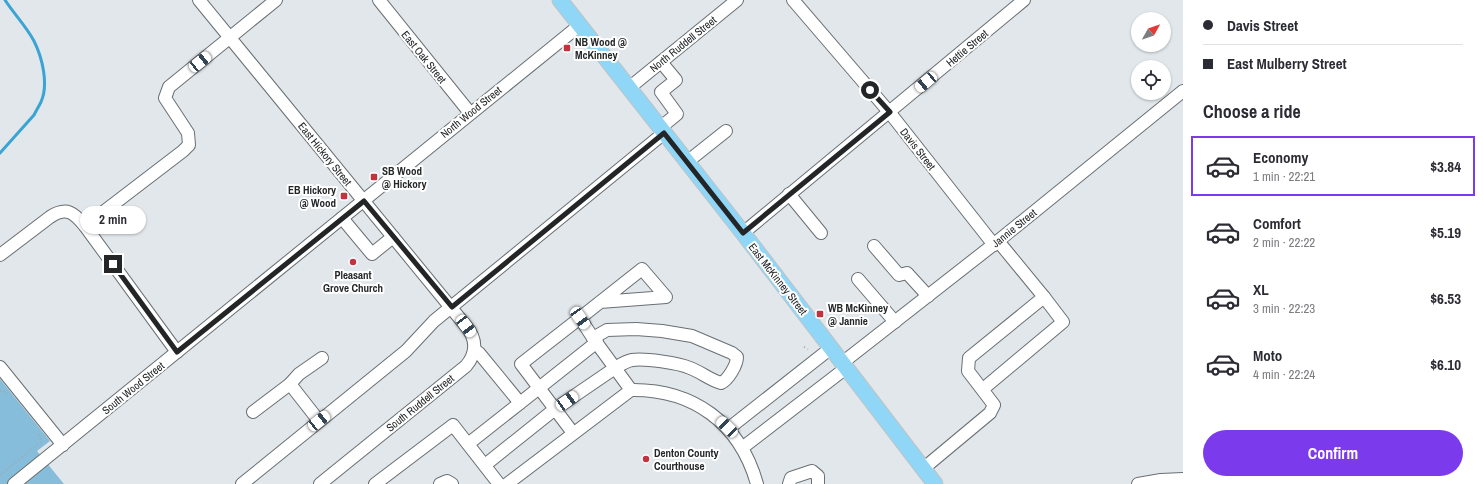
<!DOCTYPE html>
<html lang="en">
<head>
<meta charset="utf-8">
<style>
	body { margin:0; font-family:"Archivo Narrow",sans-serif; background:#f2f2f3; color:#2b2b33; height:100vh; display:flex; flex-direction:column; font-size:15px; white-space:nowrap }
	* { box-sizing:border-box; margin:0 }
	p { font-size:13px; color:#7c7c81 }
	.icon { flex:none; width:22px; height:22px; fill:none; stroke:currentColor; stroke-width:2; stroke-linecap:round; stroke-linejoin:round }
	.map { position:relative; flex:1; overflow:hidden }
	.panel { display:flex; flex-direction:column; background:#fff; width:300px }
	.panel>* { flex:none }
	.guide { display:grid; align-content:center; height:88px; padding:0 20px; background:#fff }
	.needle { width:26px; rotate:50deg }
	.controls { position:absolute; left:1131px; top:12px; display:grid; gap:8px }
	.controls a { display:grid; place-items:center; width:40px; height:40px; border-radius:50%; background:#fff; box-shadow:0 1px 3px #0004; font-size:20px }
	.end { position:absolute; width:18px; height:18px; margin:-9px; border:5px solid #232526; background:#fff; box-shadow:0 0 0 2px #fff }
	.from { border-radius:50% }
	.bubble { position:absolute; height:28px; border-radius:14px; background:#fff; box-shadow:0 1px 3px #0004; font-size:13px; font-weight:800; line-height:28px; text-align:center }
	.car { position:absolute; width:12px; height:24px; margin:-12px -6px; border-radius:5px; box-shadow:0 0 3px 1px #0007; background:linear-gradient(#fff 24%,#345 0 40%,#fff 0 76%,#345 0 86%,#fff 0) }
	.guide b { display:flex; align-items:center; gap:14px; height:38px; font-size:15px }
	.guide b+b { border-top:1px solid #e1e1e2 }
	.guide i { width:10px; height:10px; background:#2b2b33 }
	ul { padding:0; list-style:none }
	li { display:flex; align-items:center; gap:12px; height:60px; margin:0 8px 6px; padding:0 12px; border:2px solid transparent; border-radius:0px }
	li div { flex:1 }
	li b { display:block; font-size:15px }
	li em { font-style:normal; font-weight:800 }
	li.current { border-color:#7c3aed }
	li>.icon { width:36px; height:36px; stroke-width:1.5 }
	h2 { padding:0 20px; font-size:18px; line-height:48px }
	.button { display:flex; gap:8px; margin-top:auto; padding:8px 20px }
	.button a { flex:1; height:46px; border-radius:24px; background:#7c3aed; color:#fff; font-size:16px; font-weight:800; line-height:46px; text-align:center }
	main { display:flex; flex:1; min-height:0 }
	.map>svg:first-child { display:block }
	.green { fill:#85bdda }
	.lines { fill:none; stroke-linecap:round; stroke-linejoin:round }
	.stream { stroke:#3aa4d3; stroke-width:3 }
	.minor-casing { stroke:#696f72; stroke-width:14 }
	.major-casing { stroke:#c1c2c2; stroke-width:17 }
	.path { stroke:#a3a8ab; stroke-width:2; stroke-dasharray:1 3; stroke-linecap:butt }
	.minor { stroke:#fff; stroke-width:12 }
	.major { stroke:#90d7f7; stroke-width:15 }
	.route { stroke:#232526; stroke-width:5 }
	.poi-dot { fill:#c3333f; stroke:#fff; stroke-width:1.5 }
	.labels { text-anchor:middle; stroke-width:4; stroke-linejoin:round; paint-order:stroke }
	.poi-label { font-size:11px; font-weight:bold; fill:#232526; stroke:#fff; text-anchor:start }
	.street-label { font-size:11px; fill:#232526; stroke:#fff }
</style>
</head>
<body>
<main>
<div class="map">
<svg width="1183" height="484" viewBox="0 0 1183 484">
	<rect width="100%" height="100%" fill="#e1e7eb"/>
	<path class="green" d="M0,379L50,441L37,451L64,484H0Z"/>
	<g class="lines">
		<path class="stream" d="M0,153L34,115C36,111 39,106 41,102C49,84 42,57 34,41C26,26 14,14 5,0"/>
		<g class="minor-casing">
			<g id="minor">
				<path d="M199,0L466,326C477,339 477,353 466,366L320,484"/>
				<path d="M379,0L470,113"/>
				<path d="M793,0L890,113L994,245"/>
				<path d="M629,88L737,0"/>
				<path d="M660,128L677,114L661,92L676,80L661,62"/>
				<path d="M687,162L726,131"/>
				<path d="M789,194L821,233"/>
				<path d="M342,218L372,254L393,237"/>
				<path d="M85,226L183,151L189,145L188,133L165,98L169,87L276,0"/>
				<path d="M743,233L1024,0"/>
				<path d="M874,246L899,275L907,273L928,296"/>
				<path d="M0,255L50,217C67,206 74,213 85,226L177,352"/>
				<path d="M858,279L895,322"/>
				<path d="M593,338L580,318L642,269L666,297L600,302"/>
				<path d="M842,363L998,241L1183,91"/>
				<path d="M0,367L63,445"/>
				<path d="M290,384L299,374L322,358"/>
				<path d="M983,389L1063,322L1044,297"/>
				<path d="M520,403L597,342"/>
				<path d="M253,412L290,384L319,421"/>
				<path d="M728,429L831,348"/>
				<path d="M573,433L521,364L580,318"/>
				<path d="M468,444L520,403L479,353L475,350"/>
				<path d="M742,448L846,368"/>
				<path d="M485,465L555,409L615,368C620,365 626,361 632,360C644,358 679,363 690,368C701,372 710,380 721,383C728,380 737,365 737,357L732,353L692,336L662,331L636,329L607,330L593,338L631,390"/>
				<path d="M924,468L990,413L994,405L968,371L969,358L1044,297L998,241"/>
				<path d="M14,484L580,25"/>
				<path d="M242,484L406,351L434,321L664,133"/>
				<path d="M375,484L453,425L499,484"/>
				<path d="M440,484L447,481L452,484"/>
				<path d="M507,484L631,390C693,389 740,423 757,484"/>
				<path d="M789,484L791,478L812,471L818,476V484"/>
				<path d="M1138,484L1161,480L1183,479"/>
			</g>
		</g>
		<g class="major-casing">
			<path id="major" d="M560,0L743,233L935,484"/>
		</g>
		<g class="path">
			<path d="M804,347L808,349"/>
			<path d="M0,391L2,390L7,394"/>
			<path d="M0,475L42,441L38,433"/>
		</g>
		<use href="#minor" class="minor"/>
		<use href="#major" class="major"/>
	</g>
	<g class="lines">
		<path class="route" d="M113,264L177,352L364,201L452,307L664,133L743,233L890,112L870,90"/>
	</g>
	<g class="poi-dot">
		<rect x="563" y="44" width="8" height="8" rx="2"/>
		<rect x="370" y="173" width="8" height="8" rx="2"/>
		<rect x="340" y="192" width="8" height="8" rx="2"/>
		<circle cx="353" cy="262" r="4"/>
		<rect x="816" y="310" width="8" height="8" rx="2"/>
		<circle cx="646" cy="459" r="4"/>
	</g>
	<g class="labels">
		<g class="poi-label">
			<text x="575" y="46">NB Wood @<tspan x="575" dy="13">McKinney</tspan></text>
			<text x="382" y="175">SB Wood<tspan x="382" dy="13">@ Hickory</tspan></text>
			<text x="336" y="194" text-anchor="end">EB Hickory<tspan x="336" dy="13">@ Wood</tspan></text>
			<text x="353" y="279" text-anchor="middle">Pleasant<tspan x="353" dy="13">Grove Church</tspan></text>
			<text x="828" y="312">WB McKinney<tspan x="828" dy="13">@ Jannie</tspan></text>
			<text x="654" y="457">Denton County<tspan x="654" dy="13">Courthouse</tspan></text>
		</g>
		<g class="street-label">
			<text transform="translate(683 44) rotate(-39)" y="4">North Ruddell Street</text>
			<text transform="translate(967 48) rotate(-40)" y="4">Hettie Street</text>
			<text transform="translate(424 57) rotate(51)" y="4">East Oak Street</text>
			<text transform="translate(471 112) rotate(-39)" y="4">North Wood Street</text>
			<text transform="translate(918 149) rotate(52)" y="4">Davis Street</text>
			<text transform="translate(325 154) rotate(51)" y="4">East Hickory Street</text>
			<text transform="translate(1014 228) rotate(-39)" y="4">Jannie Street</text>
			<text transform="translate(778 279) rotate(52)" y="4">East McKinney Street</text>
			<text transform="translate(133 388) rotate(-39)" y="4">South Wood Street</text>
			<text transform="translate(420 403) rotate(-39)" y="4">South Ruddell Street</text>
		</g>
	</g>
</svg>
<div class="controls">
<a><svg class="needle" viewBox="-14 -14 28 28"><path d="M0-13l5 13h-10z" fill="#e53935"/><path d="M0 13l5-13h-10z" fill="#7c7c81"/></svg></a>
<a><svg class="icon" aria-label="locate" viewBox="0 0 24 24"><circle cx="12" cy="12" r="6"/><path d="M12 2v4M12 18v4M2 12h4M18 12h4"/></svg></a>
</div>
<i class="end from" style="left:870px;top:90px"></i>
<i class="end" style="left:113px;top:264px"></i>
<div class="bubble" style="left:80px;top:206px;width:66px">2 min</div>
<i class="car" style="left:200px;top:62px;rotate:51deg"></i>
<i class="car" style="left:926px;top:82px;rotate:230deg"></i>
<i class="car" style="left:580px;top:318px;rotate:145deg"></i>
<i class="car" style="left:466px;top:326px;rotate:143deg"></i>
<i class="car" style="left:567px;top:401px;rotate:55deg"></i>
<i class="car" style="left:319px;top:421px;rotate:51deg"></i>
<i class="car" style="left:727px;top:427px;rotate:314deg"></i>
</div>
<section class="panel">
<div class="guide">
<b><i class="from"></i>Davis Street</b>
<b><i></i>East Mulberry Street</b>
</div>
<h2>Choose a ride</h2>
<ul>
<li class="current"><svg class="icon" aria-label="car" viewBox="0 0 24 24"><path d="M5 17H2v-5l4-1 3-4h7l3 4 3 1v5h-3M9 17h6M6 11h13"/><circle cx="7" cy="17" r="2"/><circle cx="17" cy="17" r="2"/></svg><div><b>Economy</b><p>1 min · 22:21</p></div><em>$3.84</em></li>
<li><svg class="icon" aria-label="car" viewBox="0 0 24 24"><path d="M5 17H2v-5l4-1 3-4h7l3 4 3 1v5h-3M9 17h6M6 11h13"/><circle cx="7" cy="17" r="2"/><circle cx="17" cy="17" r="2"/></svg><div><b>Comfort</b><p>2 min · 22:22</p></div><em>$5.19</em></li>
<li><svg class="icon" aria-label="car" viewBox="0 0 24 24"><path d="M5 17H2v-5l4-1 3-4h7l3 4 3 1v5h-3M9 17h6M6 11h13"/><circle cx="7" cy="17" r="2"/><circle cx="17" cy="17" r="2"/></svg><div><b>XL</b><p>3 min · 22:23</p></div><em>$6.53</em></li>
<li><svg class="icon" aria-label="car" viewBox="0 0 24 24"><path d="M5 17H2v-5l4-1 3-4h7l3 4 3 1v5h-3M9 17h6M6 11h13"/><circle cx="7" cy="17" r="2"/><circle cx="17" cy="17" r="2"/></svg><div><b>Moto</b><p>4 min · 22:24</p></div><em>$6.10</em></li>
</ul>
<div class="button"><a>Confirm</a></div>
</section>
</main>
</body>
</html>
